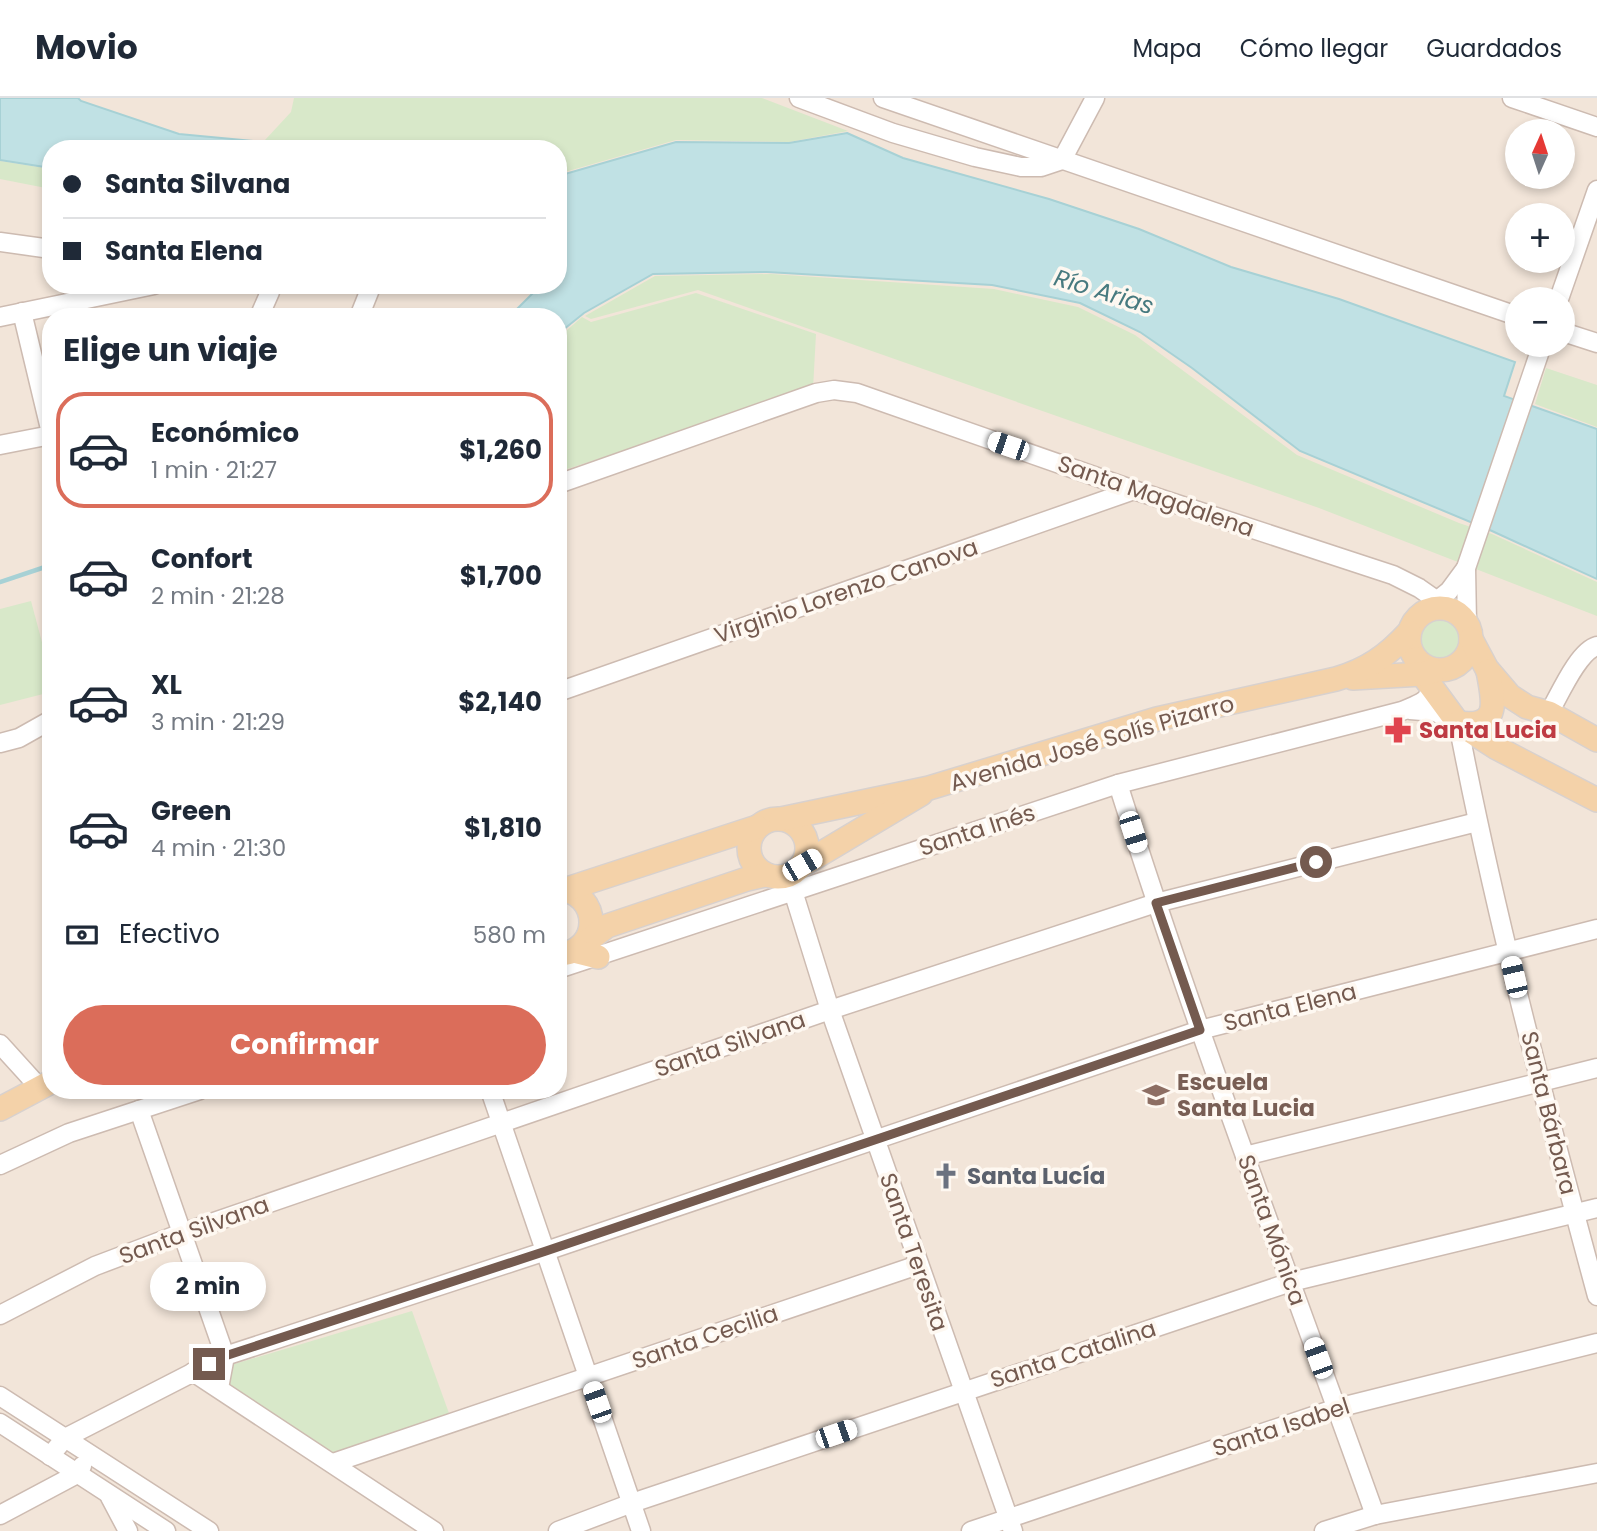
<!DOCTYPE html>
<html lang="es">
<head>
<meta charset="utf-8">
<style>
	body { margin:0; font-family:Poppins,sans-serif; background:#f6f6f7; color:#1f2937; height:100vh; display:flex; flex-direction:column; font-size:26px; white-space:nowrap }
	* { box-sizing:border-box; margin:0 }
	p { font-size:23px; color:#747a83 }
	.icon { flex:none; width:38px; height:38px; fill:none; stroke:currentColor; stroke-width:2; stroke-linecap:round; stroke-linejoin:round }
	.map { position:relative; flex:1; overflow:hidden }
	.side { position:absolute; left:42px; top:210px; width:525px; height:791px; display:flex; flex-direction:column; background:#fff; border-radius:28px; box-shadow:0 4px 10px #0003 }
	.side>* { flex:none }
	.hud { position:absolute; left:42px; top:42px; width:525px; height:154px; border-radius:28px; box-shadow:0 4px 10px #0003; display:grid; align-content:center; height:154px; padding:0 21px; background:#fff }
	.needle { width:46px; rotate:3deg }
	.fabs { position:absolute; left:1505px; top:21px; display:grid; gap:14px }
	.fabs a { display:grid; place-items:center; width:70px; height:70px; border-radius:50%; background:#fff; box-shadow:0 4px 10px #0003; font-size:35px }
	.end { position:absolute; width:32px; height:32px; margin:-16px; border:9px solid #745a4f; background:#fff; box-shadow:0 0 0 4px #fff }
	.from { border-radius:50% }
	.bubble { position:absolute; height:49px; border-radius:24px; background:#fff; box-shadow:0 4px 10px #0003; font-size:23px; font-weight:700; line-height:49px; text-align:center }
	.car { position:absolute; width:21px; height:42px; margin:-21px -10px; border-radius:9px; box-shadow:0 0 5px 2px #0007; background:linear-gradient(#fff 24%,#345 0 40%,#fff 0 76%,#345 0 86%,#fff 0) }
	.hud b { display:flex; align-items:center; gap:24px; height:66px; font-size:26px }
	.hud b+b { border-top:2px solid #e0e1e3 }
	.hud i { width:18px; height:18px; background:#1f2937 }
	ul { padding:0; list-style:none }
	li { display:flex; align-items:center; gap:21px; height:116px; margin:0 14px 10px; padding:0 7px; border:4px solid transparent; border-radius:28px }
	li div { flex:1 }
	li b { display:block; font-size:26px }
	li em { font-style:normal; font-weight:700 }
	li.on { border-color:#db6d5a }
	li>.icon { width:63px; height:63px; stroke-width:1.5 }
	h2 { padding:0 21px; font-size:32px; line-height:84px }
	.pay { display:flex; align-items:center; gap:18px; height:77px; padding:0 21px; font-size:26px }
	.pay p { margin-inline-start:auto }
	.cta { display:flex; gap:14px; margin-top:auto; padding:14px 21px }
	.cta a { flex:1; height:80px; border-radius:42px; background:#db6d5a; color:#fff; font-size:28px; font-weight:700; line-height:80px; text-align:center }
	header { display:flex; align-items:center; gap:42px; box-sizing:border-box; height:98px; padding:0 35px; background:#fff; border-bottom:2px solid #e0e1e3 }
	header strong { font-size:33px }
	nav { display:flex; gap:38px; margin-inline-start:auto; font-size:24px }
	.map>svg:first-child { display:block }
	.residential { fill:#f2e5d9; fill-rule:evenodd }
	.green { fill:#d8e8c9 }
	.water { fill:#c0e1e4; stroke:#a7d1d5; stroke-width:2 }
	.lines { fill:none; stroke-linecap:round; stroke-linejoin:round }
	.stream { stroke:#a7d1d5; stroke-width:4.5 }
	.minor-casing { stroke:#cdbbb1; stroke-width:21 }
	.major-casing { stroke:#d8d1ce; stroke-width:26 }
	.minor { stroke:#fff; stroke-width:18 }
	.major { stroke:#f4d2a9; stroke-width:23 }
	.route { stroke:#745a4f; stroke-width:9 }
	.labels { text-anchor:middle; stroke-width:7; stroke-linejoin:round; paint-order:stroke }
	.street-label { font-size:23px; fill:#745a4f; stroke:#fef8f1 }
	.health-label { font-size:23px; font-weight:bold; fill:#be3a42; stroke:#fef8f1; text-anchor:start }
	.education-label { font-size:23px; font-weight:bold; fill:#785e54; stroke:#fef8f1; text-anchor:start }
	.worship-label { font-size:23px; font-weight:bold; fill:#5b616d; stroke:#fef8f1; text-anchor:start }
	.water-label { font-size:24px; font-style:italic; fill:#477a7f; stroke:#fef8f1 }
</style>
</head>
<body>
<header>
<strong>Movio</strong>
<nav><a>Mapa</a><a>Cómo llegar</a><a>Guardados</a></nav>
</header>
<div class="map">
<svg width="1597" height="1433" viewBox="0 0 1597 1433">
	<rect width="100%" height="100%" fill="#fbf3ea"/>
	<path class="residential" d="M0,0H1597V1433H0ZM1517,33H1563V79H1517ZM51,51H558V187H51ZM1517,117H1563V163H1517ZM1517,201H1563V247H1517ZM51,219H558V992H51Z"/>
	<g class="green">
		<path d="M294,0H762L848,33L789,44L676,42L558,76V51H284L265,42L291,14Z"/>
		<path d="M0,63L51,71V91L0,81Z"/>
		<path d="M771,176L994,191L1078,209L1135,237L1297,357L1459,425L1492,436L1597,484V518L1319,410L698,192L591,221L585,218L655,178Z"/>
		<path d="M696,195L816,236L813,291L558,374V240L582,219L591,224Z"/>
		<path d="M1546,270L1597,287V329L1535,306Z"/>
		<path d="M31,503L51,578V594L0,607V511Z"/>
		<circle cx="1441" cy="539" r="22"/>
		<path d="M412,1213L450,1318L336,1356L225,1287L231,1267Z"/>
	</g>
	<g class="water">
		<path d="M0,0H78L81,3L179,36L265,44L281,51H51V70L0,62Z"/>
		<path d="M847,35L903,60L1049,101L1139,131L1231,169L1339,201L1515,264L1504,298L1597,331V481L1492,433L1300,353L1192,270L1140,234L1080,205L992,187L767,174L653,176L584,215L558,236V219H509L541,187H558V78L676,44L789,45Z"/>
	</g>
	<g class="lines">
		<path class="stream" d="M0,484L51,467"/>
		<g class="minor-casing">
			<g id="minor">
				<path d="M799,0L893,35L975,59L1021,69H1041L1062,62"/>
				<path d="M883,0L1517,218"/>
				<path d="M1512,0L1597,29"/>
				<path d="M1062,62L1095,0"/>
				<path d="M0,144L51,151"/>
				<path d="M1559,201L1597,92"/>
				<path d="M22,214L51,335"/>
				<path d="M0,219L154,187"/>
				<path d="M259,219L270,194L268,187"/>
				<path d="M359,219L371,189"/>
				<path d="M1563,234L1597,245"/>
				<path d="M0,347L51,337"/>
				<path d="M558,386L816,295L834,292L857,295L1134,392L1393,477L1419,490L1449,511"/>
				<path d="M1423,514L1449,493L1466,470"/>
				<path d="M1467,525L1466,470L1542,247"/>
				<path d="M558,594L1134,392"/>
				<path d="M1410,612L1435,614L1458,625C1495,818 1546,1009 1597,1198"/>
				<path d="M1549,615C1559,598 1578,553 1597,548"/>
				<path d="M0,645L19,640L51,622"/>
				<path d="M1118,686C1196,933 1288,1174 1375,1417"/>
				<path d="M793,776V793L830,912L1013,1433"/>
				<path d="M558,871L1118,686L1402,613C1415,607 1428,605 1433,590"/>
				<path d="M0,946L39,989"/>
				<path d="M490,992L641,1433"/>
				<path d="M139,1012L225,1258L219,1290"/>
				<path d="M1245,1058L1597,970"/>
				<path d="M0,1067L69,1035L200,992"/>
				<path d="M0,1217L95,1168L182,1135L830,912L1156,805L1477,724"/>
				<path d="M193,1274L434,1433"/>
				<path d="M0,1298L209,1433"/>
				<path d="M0,1325L166,1433"/>
				<path d="M50,1358L65,1340L225,1258L546,1153L1200,932L1597,831"/>
				<path d="M333,1365L918,1167"/>
				<path d="M110,1399L128,1433"/>
				<path d="M0,1417L77,1376L82,1368"/>
				<path d="M558,1433L632,1405L1291,1184L1597,1110"/>
				<path d="M971,1433L1337,1310L1597,1245"/>
				<path d="M1324,1433L1375,1417L1597,1375"/>
			</g>
		</g>
		<g class="major-casing">
			<g id="major">
				<circle cx="1440" cy="541" r="31"/>
				<path d="M1471,541L1487,571L1510,598L1527,609L1549,615L1597,642"/>
				<path d="M1416,561L1422,576L1458,625L1497,650L1597,702"/>
				<path d="M1353,580L1422,576L1434,573"/>
				<path d="M1458,625C1501,630 1494,605 1488,573"/>
				<circle cx="778" cy="750" r="29"/>
				<path d="M781,721L929,690L1157,621L1336,581C1367,572 1387,558 1409,534"/>
				<path d="M802,767L921,696"/>
				<path d="M558,791C602,794 602,855 558,856"/>
				<path d="M564,792L757,729"/>
				<path d="M582,847L607,828L747,781L765,777"/>
				<path d="M574,853L598,859"/>
				<path d="M0,1011L51,984"/>
			</g>
		</g>
		<use href="#minor" class="minor"/>
		<use href="#major" class="major"/>
	</g>
	<g class="lines">
		<path class="route" d="M209,1266L225,1258L546,1153L1200,932L1156,805L1316,764"/>
	</g>
	<defs>
		<g id="pharmacy-bare" transform="scale(2.1)"><path d="M-2-6h4v4h4v4h-4v4h-4v-4h-4v-4h4Z" fill="#e0444e" stroke="#fef8f1" stroke-width="2.5" paint-order="stroke"/></g>
		<g id="school-bare" transform="scale(2.1)"><path d="M0-5L7-2L0 1L-7-2ZM-4 1L0 2.5L4 1V4Q0 6-4 4Z" fill="#8d6e63" stroke="#fef8f1" stroke-width="2.5" paint-order="stroke"/></g>
		<g id="church-bare" transform="scale(2.1)"><path d="M-1.2-6h2.4v3.5h3.3v2.4h-3.3V6h-2.4V-.1h-3.3v-2.4h3.3Z" fill="#6b7280" stroke="#fef8f1" stroke-width="2.5" paint-order="stroke"/></g>
	</defs>
	<g fill-rule="evenodd">
		<use href="#pharmacy-bare" x="1398" y="632"/>
		<use href="#school-bare" x="1156" y="997"/>
		<use href="#church-bare" x="946" y="1078"/>
	</g>
	<g class="labels">
		<g class="street-label">
			<text transform="translate(1156 398) rotate(19)" y="8">Santa Magdalena</text>
			<text transform="translate(846 493) rotate(-19)" y="8">Virginio Lorenzo Canova</text>
			<text transform="translate(1092 645) rotate(-16)" y="8">Avenida José Solís Pizarro</text>
			<text transform="translate(977 732) rotate(-18)" y="8">Santa Inés</text>
			<text transform="translate(1290 909) rotate(-14)" y="8">Santa Elena</text>
			<text transform="translate(730 946) rotate(-19)" y="8">Santa Silvana</text>
			<text transform="translate(1549 1015) rotate(76)" y="8">Santa Bárbara</text>
			<text transform="translate(194 1132) rotate(-20)" y="8">Santa Silvana</text>
			<text transform="translate(1272 1132) rotate(70)" y="8">Santa Mónica</text>
			<text transform="translate(914 1154) rotate(71)" y="8">Santa Teresita</text>
			<text transform="translate(705 1239) rotate(-19)" y="8">Santa Cecilia</text>
			<text transform="translate(1073 1256) rotate(-18)" y="8">Santa Catalina</text>
			<text transform="translate(1281 1329) rotate(-18)" y="8">Santa Isabel</text>
		</g>
		<g class="health-label">
			<text x="1419" y="640">Santa Lucia</text>
		</g>
		<g class="education-label">
			<text x="1177" y="992">Escuela<tspan x="1177" dy="26">Santa Lucia</tspan></text>
		</g>
		<g class="worship-label">
			<text x="967" y="1086">Santa Lucía</text>
		</g>
		<g class="water-label">
			<text transform="translate(1104 194) rotate(17)" y="8">Río Arias</text>
		</g>
	</g>
</svg>
<div class="fabs">
<a><svg class="needle" viewBox="-14 -14 28 28"><path d="M0-13l5 13h-10z" fill="#e53935"/><path d="M0 13l5-13h-10z" fill="#747a83"/></svg></a>
<a>+</a>
<a>−</a>
</div>
<i class="end from" style="left:1316px;top:764px"></i>
<i class="end" style="left:209px;top:1266px"></i>
<div class="bubble" style="left:150px;top:1164px;width:116px">2 min</div>
<i class="car" style="left:1008px;top:348px;rotate:289deg"></i>
<i class="car" style="left:1133px;top:734px;rotate:162deg"></i>
<i class="car" style="left:802px;top:767px;rotate:60deg"></i>
<i class="car" style="left:1514px;top:879px;rotate:347deg"></i>
<i class="car" style="left:1318px;top:1260px;rotate:340deg"></i>
<i class="car" style="left:597px;top:1304px;rotate:341deg"></i>
<i class="car" style="left:836px;top:1336px;rotate:71deg"></i>
<div class="hud">
<b><i class="from"></i>Santa Silvana</b>
<b><i></i>Santa Elena</b>
</div>
<section class="side">
<h2>Elige un viaje</h2>
<ul>
<li class="on"><svg class="icon" aria-label="car" viewBox="0 0 24 24"><path d="M5 17H2v-5l4-1 3-4h7l3 4 3 1v5h-3M9 17h6M6 11h13"/><circle cx="7" cy="17" r="2"/><circle cx="17" cy="17" r="2"/></svg><div><b>Económico</b><p>1 min · 21:27</p></div><em>$1,260</em></li>
<li><svg class="icon" aria-label="car" viewBox="0 0 24 24"><path d="M5 17H2v-5l4-1 3-4h7l3 4 3 1v5h-3M9 17h6M6 11h13"/><circle cx="7" cy="17" r="2"/><circle cx="17" cy="17" r="2"/></svg><div><b>Confort</b><p>2 min · 21:28</p></div><em>$1,700</em></li>
<li><svg class="icon" aria-label="car" viewBox="0 0 24 24"><path d="M5 17H2v-5l4-1 3-4h7l3 4 3 1v5h-3M9 17h6M6 11h13"/><circle cx="7" cy="17" r="2"/><circle cx="17" cy="17" r="2"/></svg><div><b>XL</b><p>3 min · 21:29</p></div><em>$2,140</em></li>
<li><svg class="icon" aria-label="car" viewBox="0 0 24 24"><path d="M5 17H2v-5l4-1 3-4h7l3 4 3 1v5h-3M9 17h6M6 11h13"/><circle cx="7" cy="17" r="2"/><circle cx="17" cy="17" r="2"/></svg><div><b>Green</b><p>4 min · 21:30</p></div><em>$1,810</em></li>
</ul>
<div class="pay"><svg class="icon" aria-label="cash" viewBox="0 0 24 24"><path d="M3 7h18v10H3z"/><circle cx="12" cy="12" r="2"/></svg>Efectivo<p>580 m</p></div>
<div class="cta"><a>Confirmar</a></div>
</section>
</div>
</body>
</html>
